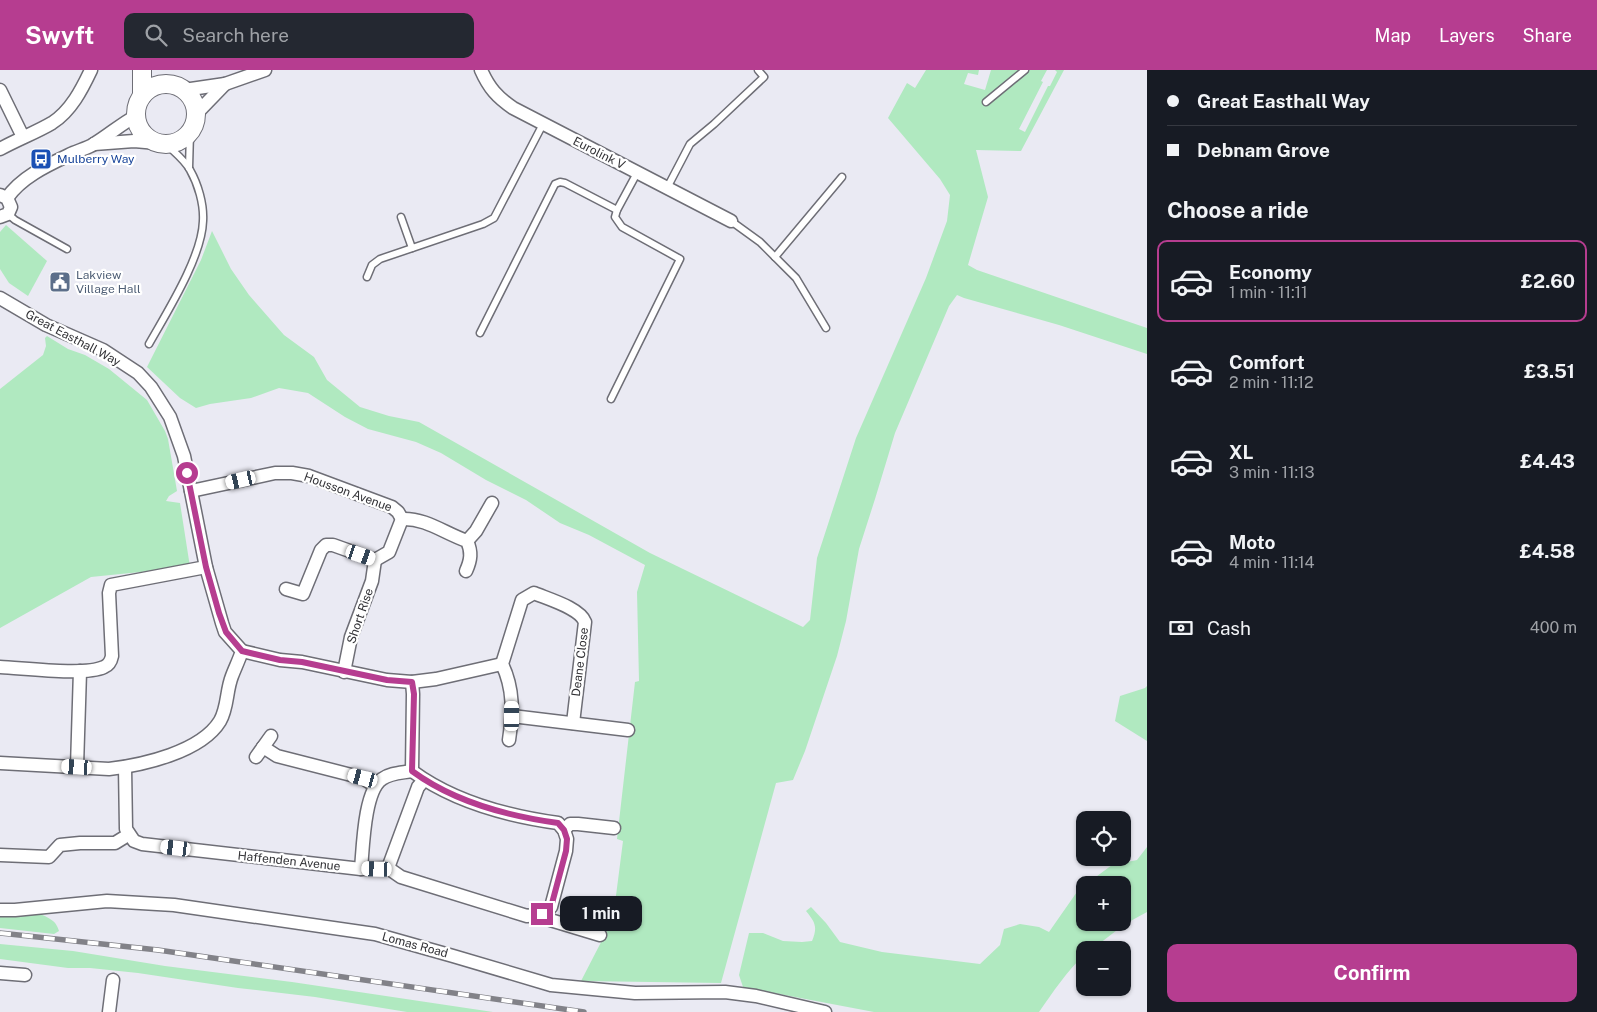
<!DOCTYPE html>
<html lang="en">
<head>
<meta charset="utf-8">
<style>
	body { margin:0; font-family:"Public Sans",sans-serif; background:#242831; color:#f1f3f6; height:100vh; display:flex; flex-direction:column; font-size:19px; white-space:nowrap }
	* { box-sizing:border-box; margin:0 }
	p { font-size:16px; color:#9ea1a6 }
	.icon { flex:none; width:28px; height:28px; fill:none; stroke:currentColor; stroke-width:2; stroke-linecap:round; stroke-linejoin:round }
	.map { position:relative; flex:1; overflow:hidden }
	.side { display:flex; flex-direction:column; background:#171b24; width:450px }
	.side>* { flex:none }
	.top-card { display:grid; align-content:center; height:110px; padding:0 20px; background:#171b24 }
	.tools { position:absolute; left:1076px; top:741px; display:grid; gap:10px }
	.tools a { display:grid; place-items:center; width:55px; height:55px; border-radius:10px; background:#171b24; box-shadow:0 1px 4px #0004; font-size:25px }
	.end { position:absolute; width:22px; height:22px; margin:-11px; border:6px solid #b63d90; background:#fff; box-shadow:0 0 0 2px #fff }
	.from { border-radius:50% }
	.bubble { position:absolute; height:35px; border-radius:10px; background:#171b24; box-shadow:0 1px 4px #0004; font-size:16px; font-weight:700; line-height:35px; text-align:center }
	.car { position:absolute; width:15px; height:30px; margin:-15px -8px; border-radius:6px; box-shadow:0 0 4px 1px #0007; background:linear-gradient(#fff 24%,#345 0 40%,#fff 0 76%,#345 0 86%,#fff 0) }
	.top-card b { display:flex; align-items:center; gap:18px; height:48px; font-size:19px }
	.top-card b+b { border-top:1px solid #363941 }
	.top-card i { width:12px; height:12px; background:#f1f3f6 }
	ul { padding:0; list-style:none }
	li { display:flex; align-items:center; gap:15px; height:82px; margin:0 10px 8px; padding:0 10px; border:2px solid transparent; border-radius:10px }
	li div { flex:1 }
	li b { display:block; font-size:19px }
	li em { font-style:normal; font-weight:700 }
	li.current { border-color:#b63d90 }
	li>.icon { width:45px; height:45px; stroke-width:1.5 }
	h2 { padding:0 20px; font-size:22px; line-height:60px }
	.pay { display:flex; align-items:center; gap:12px; height:55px; padding:0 20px; font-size:19px }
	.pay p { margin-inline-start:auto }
	.button { display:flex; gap:10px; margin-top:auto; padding:10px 20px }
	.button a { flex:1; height:58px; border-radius:10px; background:#b63d90; color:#fff; font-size:20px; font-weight:700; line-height:58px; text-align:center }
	header { display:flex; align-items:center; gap:30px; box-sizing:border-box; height:70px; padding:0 25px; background:#b63d90; color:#fff }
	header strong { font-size:24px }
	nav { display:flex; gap:28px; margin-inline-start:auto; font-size:18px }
	.search { width:350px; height:45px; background:#242831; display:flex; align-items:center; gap:12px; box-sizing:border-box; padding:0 18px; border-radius:10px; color:#9ea1a6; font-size:19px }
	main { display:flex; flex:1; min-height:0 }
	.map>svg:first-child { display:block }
	.green { fill:#b0e9c0 }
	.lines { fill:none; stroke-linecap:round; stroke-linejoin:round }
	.lane-casing { stroke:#6e6e76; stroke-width:9 }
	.street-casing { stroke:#6e6e76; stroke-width:15 }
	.secondary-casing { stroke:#6e6e76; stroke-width:20 }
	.lane { stroke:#fff; stroke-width:6 }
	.street { stroke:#fff; stroke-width:12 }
	.secondary { stroke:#fff; stroke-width:18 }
	.rail-casing { stroke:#828288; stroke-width:5.5 }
	.rail { stroke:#fff; stroke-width:4; stroke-dasharray:11; stroke-linecap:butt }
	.route { stroke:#b63d90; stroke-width:6 }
	.labels { text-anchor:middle; stroke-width:4.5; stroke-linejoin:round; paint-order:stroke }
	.street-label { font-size:12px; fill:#323236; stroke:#fff }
	.transit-label { font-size:12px; fill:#164399; stroke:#fff; text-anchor:start }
	.service-label { font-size:12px; fill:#4e5e75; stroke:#fff; text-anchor:start }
</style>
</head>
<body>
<header>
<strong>Swyft</strong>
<div class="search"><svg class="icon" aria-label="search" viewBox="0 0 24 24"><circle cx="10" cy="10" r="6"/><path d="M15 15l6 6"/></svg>Search here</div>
<nav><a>Map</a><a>Layers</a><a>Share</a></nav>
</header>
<main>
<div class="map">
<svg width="1147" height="942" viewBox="0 0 1147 942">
	<rect width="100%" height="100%" fill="#eaeaf3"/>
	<g class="green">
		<path d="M926,0H979L978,5L968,3L964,14L985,20L991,0H1047L1041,11L1043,12L1019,59L1025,62L1048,16H1050L1057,2L1055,0H1064L1021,81L976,80L988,127L968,195L977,200L1147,258V284L1059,255L964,228L957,225L949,236L895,363L875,429L859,479L846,551L837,586L805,681L793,710L776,713L721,913L581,911L613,849L623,771L617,769L635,612L639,611L637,522L645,495L589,465L560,453L526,430L486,410L441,383L416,372L368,359L345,347L308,323L279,318L251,328L210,334L196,338L180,328L147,297L201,190L212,161L231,199L249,225L284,265L314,287L327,310L360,337L389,346L419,352L650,483L803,557L810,550L817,488L856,368L926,208L947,151L950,125L940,109L888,48L907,13L915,18Z"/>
		<path d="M6,155L47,191L28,226L9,213L0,199V162Z"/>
		<path d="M47,266L68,279L85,285L109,299L147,330L165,361L168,369L177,421L169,426L166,431L180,433L190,497L91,507L0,558V319L43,285L46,276L45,268Z"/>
		<path d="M1147,616V671L1115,651L1120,626L1145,618Z"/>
		<path d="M1147,777V842L1125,854L1091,880H1085V884C1067,901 1053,922 1039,942H874L743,917L739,905L749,863H763L783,871L802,872L812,871C818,857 815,852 806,841L811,837L826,853L840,872L882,882L980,894L1000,875L1004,859L1020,854L1039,857L1049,862L1079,819L1085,815V852H1122V815H1085L1112,795L1137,790Z"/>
		<path d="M0,842C17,842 39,839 53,851C56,853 58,858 59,861L54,864L0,858Z"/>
		<path d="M0,874L73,881L165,896L292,912L493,942H407L315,927L238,918L138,903L90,898H68L0,889Z"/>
	</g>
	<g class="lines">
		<g class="lane-casing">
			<g id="lane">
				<path d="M986,32L1025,0"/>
				<path d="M189,98L190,62"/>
				<path d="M667,118L690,74L714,54L764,7L758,0"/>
				<path d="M8,144L15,150L67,179"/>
				<path d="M401,147L412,178"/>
				<path d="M731,151L760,172L796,208L826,258"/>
				<path d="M775,187L842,107"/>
				<path d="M367,207L372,195L380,189L483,154L494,148L543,54"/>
				<path d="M480,263L555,114L560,112L565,113L617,140"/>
				<path d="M149,274C167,242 202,187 203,151C204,134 198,114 190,100C185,90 174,82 166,74"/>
				<path d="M611,329L680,189L622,157L615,147L617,140L637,103"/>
			</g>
		</g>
		<g class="street-casing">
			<g id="street">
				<path d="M481,0C489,18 497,27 513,38L731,151"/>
				<path d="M0,20L23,67"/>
				<path d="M184,20L225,14L265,0"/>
				<path d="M196,44L225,14"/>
				<path d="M94,74L134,71L157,73"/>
				<path d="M0,79C16,70 37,62 52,53C71,41 82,19 91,0"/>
				<path d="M0,125L7,128L11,137L8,144L0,147"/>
				<path d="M7,128C22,106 50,94 73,83C80,80 88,78 94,74C109,65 121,54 136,46"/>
				<path d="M0,228L46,255L103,280L138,303L151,317L170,347L184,386L206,497L222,553L225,562L242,581C239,590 235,598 232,606C226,621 228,637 220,651C201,682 143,695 109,699L0,693"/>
				<path d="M191,421L275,403H292L309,406L392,437L398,442L402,449"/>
				<path d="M402,449C426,448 444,463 467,471C472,482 471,490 466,501"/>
				<path d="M467,471L476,461L492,433"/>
				<path d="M286,519L303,524L321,480L326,475H333L375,490L389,482L402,449"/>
				<path d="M242,581L280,590L302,592L387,610L412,612L436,609L502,594"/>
				<path d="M0,597C24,598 85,606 104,597C109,595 111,591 112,586L109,523L111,515L206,497"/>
				<path d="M344,602L351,567L372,511L375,490"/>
				<path d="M412,612L413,624L412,701C454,732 507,746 558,753L564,760L567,769L566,781L551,837L541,844"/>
				<path d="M512,646L628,660"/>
				<path d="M509,670C513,643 514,619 502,594L522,530L534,523C548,529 580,538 585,552L573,653"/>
				<path d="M263,677L277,686L363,708L375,716"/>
				<path d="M256,687L271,666"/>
				<path d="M77,697L80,601"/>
				<path d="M125,697L126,759L134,771L142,774L361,799L388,798L401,807L527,846L541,844L547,849L600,865"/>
				<path d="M564,760L570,754H578L614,758"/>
				<path d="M0,785L49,787L60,775L80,773H115L128,765"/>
				<path d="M388,798L418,717L424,710"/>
				<path d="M361,799C363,778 364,721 382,709C390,703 401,703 412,701"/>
				<path d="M0,840H15L107,831L174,835L375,864L453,886L551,915L635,923L725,922L756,926L825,942"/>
				<path d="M0,903L25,905"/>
				<path d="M109,942L113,910"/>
			</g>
		</g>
		<g class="secondary-casing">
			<g id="secondary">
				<circle cx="166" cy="44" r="30"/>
				<path d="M142,26V0"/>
			</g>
		</g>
		<use href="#lane" class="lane"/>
		<use href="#street" class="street"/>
		<use href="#secondary" class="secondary"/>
		<g class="rail-casing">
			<path id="rail" d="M0,863L158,880L584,942"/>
		</g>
		<use href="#rail" class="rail"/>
	</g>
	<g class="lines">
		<path class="route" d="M187,403L206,497L219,543L226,562L242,581L280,590L302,592L387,610L412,612L414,624L412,701C454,732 507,746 558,753L564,760L567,769L566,781L551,837L542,844"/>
	</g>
	<defs>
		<g id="bus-square" transform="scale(1.125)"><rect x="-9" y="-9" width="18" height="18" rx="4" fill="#1a4fb4" stroke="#fff"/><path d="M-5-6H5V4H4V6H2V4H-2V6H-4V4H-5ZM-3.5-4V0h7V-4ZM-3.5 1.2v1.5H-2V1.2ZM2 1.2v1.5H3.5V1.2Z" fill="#fff"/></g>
		<g id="civic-square" transform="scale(1.125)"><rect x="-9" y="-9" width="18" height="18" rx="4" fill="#5c6f8a" stroke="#fff"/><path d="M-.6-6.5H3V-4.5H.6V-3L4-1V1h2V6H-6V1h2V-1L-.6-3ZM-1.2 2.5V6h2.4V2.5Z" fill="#fff"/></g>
	</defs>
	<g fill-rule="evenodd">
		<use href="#bus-square" x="41" y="89"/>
		<use href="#civic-square" x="60" y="212"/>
	</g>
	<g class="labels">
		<g class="street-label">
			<text transform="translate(599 83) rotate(27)" y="4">Eurolink V</text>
			<text transform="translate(73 268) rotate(28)" y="4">Great Easthall Way</text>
			<text transform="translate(348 422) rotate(20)" y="4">Housson Avenue</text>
			<text transform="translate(360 546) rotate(-71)" y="4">Short Rise</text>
			<text transform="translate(580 592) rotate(-83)" y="4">Deane Close</text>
			<text transform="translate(289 791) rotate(6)" y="4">Haffenden Avenue</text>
			<text transform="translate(415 875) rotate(15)" y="4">Lomas Road</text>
		</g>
		<g class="transit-label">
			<text x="57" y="93">Mulberry Way</text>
		</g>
		<g class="service-label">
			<text x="76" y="209">Lakview<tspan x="76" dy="14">Village Hall</tspan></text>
		</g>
	</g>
</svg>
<div class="tools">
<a><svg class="icon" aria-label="locate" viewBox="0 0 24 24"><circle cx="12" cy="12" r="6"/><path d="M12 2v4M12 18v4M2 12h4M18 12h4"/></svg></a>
<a>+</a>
<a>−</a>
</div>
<i class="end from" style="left:187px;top:403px"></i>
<i class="end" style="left:542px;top:844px"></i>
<div class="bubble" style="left:560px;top:826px;width:82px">1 min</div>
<i class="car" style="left:241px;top:410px;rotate:257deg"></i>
<i class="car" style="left:361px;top:485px;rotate:109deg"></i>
<i class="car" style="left:512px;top:646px;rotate:0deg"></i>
<i class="car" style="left:77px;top:697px;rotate:273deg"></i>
<i class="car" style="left:363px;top:708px;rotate:285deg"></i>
<i class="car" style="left:176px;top:778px;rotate:277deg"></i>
<i class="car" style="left:377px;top:799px;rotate:272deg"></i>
</div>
<section class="side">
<div class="top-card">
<b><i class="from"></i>Great Easthall Way</b>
<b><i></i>Debnam Grove</b>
</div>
<h2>Choose a ride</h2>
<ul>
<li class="current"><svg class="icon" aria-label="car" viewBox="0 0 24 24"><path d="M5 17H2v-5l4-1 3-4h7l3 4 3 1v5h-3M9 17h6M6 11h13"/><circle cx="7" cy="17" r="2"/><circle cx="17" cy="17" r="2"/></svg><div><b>Economy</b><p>1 min · 11:11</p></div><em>£2.60</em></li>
<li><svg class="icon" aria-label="car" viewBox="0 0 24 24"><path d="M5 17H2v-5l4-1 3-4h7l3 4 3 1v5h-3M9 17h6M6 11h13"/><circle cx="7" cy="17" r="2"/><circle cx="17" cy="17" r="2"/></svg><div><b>Comfort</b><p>2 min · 11:12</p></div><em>£3.51</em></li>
<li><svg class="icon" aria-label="car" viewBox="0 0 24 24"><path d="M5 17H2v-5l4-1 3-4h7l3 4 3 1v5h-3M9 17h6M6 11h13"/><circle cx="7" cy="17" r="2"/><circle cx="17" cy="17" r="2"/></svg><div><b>XL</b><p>3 min · 11:13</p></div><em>£4.43</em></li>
<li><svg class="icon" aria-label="car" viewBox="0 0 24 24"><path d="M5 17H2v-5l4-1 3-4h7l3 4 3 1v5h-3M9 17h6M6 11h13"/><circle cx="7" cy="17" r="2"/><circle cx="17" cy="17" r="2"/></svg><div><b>Moto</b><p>4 min · 11:14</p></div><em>£4.58</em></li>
</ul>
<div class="pay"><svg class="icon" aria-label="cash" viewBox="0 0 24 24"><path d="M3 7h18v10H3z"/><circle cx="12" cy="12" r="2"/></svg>Cash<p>400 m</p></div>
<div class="button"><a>Confirm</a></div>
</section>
</main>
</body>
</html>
